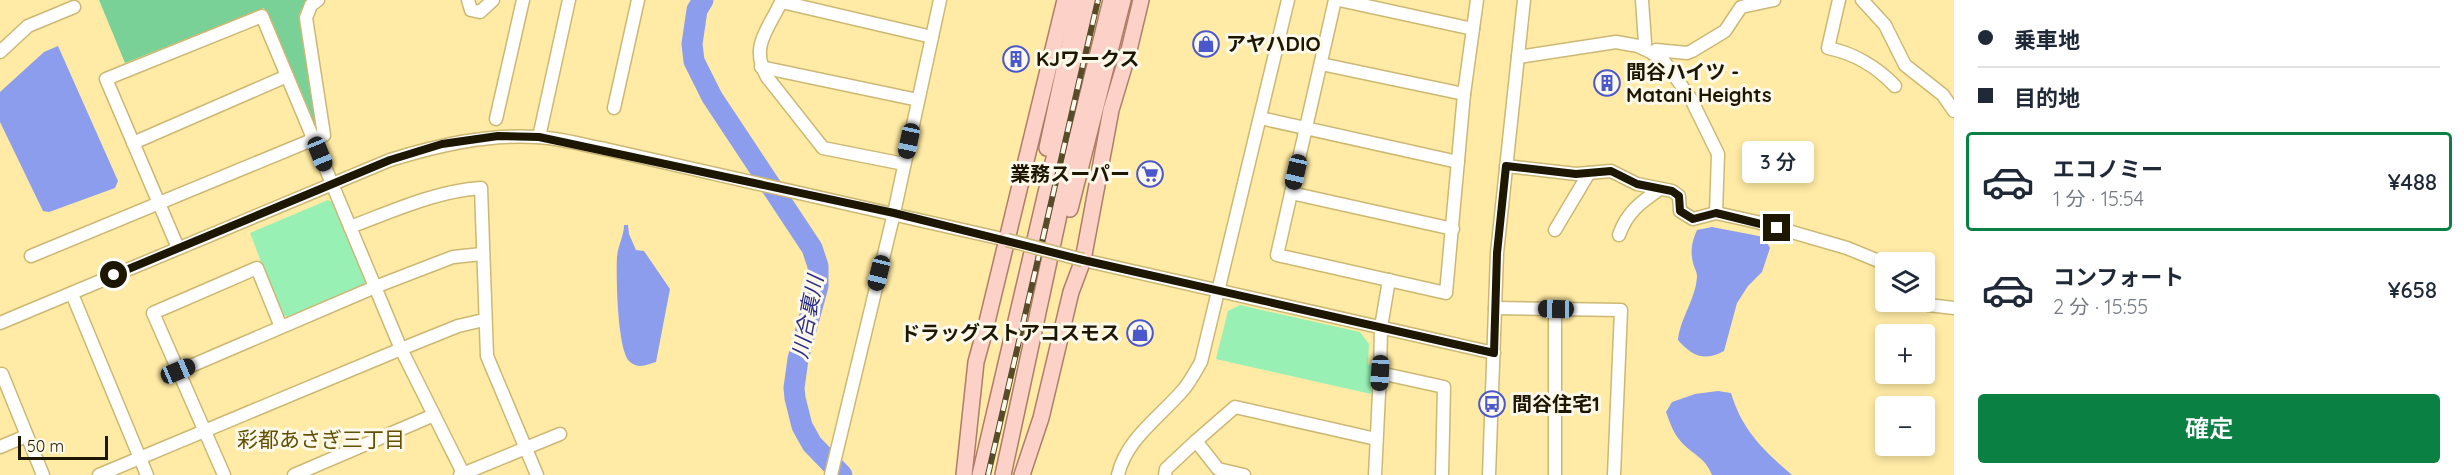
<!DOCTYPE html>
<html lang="ja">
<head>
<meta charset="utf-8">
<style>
	body { margin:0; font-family:Quicksand,"Noto Sans JP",sans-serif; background:#f2f2f3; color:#1f2937; height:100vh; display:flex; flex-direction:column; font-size:22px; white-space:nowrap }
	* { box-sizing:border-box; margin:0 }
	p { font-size:20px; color:#747a83 }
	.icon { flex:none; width:33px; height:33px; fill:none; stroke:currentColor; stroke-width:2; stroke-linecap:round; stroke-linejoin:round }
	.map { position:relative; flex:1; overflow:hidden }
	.drawer { display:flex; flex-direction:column; background:#fff; width:510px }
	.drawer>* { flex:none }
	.banner { display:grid; align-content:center; height:132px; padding:0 24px; background:#fff }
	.buttons { position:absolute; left:1875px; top:252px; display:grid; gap:12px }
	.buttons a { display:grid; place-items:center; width:60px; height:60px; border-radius:6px; background:#fff; box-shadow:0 3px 9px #0003; font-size:30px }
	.scale { position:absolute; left:18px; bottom:15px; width:90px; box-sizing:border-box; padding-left:6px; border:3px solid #1d1600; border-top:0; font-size:16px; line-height:21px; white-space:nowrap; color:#1d1600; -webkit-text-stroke:4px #fcf9eb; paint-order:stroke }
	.end { position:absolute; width:27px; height:27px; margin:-14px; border:8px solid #1d1600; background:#fff; box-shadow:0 0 0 3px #fff }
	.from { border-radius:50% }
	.bubble { position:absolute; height:42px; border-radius:6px; background:#fff; box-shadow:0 3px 9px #0003; font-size:20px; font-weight:600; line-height:42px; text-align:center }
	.car { position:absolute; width:18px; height:36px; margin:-18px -9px; border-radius:8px; box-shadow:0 0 4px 2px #0007; background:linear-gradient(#222 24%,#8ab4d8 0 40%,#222 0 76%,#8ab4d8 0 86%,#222 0) }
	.banner b { display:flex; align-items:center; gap:21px; height:57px; font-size:22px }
	.banner b+b { border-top:2px solid #e0e1e3 }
	.banner i { width:15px; height:15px; background:#1f2937 }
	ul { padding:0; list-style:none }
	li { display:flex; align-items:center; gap:18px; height:99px; margin:0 12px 9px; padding:0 12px; border:3px solid transparent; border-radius:6px }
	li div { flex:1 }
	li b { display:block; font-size:22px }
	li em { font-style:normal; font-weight:600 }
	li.selected { border-color:#0b8043 }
	li>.icon { width:54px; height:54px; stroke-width:1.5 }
	.cta { display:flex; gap:12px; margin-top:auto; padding:12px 24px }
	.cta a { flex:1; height:69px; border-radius:6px; background:#0b8043; color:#fff; font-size:24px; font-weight:600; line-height:69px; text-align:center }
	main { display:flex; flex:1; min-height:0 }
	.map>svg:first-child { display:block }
	.green { fill:#98f0b5 }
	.forest { fill:#79d197 }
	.water { fill:#8c9dee }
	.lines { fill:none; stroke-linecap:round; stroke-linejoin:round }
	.river { stroke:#8c9dee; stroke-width:21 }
	.minor-casing { stroke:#ccb874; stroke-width:15 }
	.major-casing { stroke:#ad7d6a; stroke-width:18 }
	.minor { stroke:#fff; stroke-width:12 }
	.major { stroke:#fcd2c8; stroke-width:15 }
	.rail-casing { stroke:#574c2a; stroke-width:6 }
	.rail { stroke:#fcf9eb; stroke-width:4; stroke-dasharray:11; stroke-linecap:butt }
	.minor-bridge-casing { stroke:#ccb874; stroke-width:15; stroke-linecap:butt }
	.minor-bridge { stroke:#fff; stroke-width:12 }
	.route { stroke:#1d1600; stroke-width:8 }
	.labels { text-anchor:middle; stroke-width:6; stroke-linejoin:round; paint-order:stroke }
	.poi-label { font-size:20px; font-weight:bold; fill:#1d1600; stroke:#fcf9eb; text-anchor:start }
	.water-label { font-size:21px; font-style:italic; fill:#282b87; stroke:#fcf9eb }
	.neighbourhood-label { font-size:21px; fill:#625000; stroke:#fcf9eb }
</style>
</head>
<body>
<main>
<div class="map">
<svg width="1954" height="475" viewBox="0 0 1954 475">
	<rect width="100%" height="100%" fill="#ffeba5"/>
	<g class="green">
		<path d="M328,200L336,204L366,278L363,288L290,318L281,314L250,233Z"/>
		<path d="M1240,305L1360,332L1369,344L1368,364L1372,365L1371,394L1216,359L1228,311Z"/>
	</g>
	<path class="forest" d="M99,0H306L299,15L317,129L264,8L125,63Z"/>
	<g class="water">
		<path d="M58,46L118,181L115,188L49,212L43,211L0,122V92L44,52Z"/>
		<path d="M624,225H628L629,234L636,250L644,251L670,289L656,362C647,365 638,369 630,362C617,352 616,274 617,257C618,245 624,236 624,225Z"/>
		<path d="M1712,227L1764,237L1770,248L1762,272L1748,286L1737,303L1724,351C1704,362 1692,356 1678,340C1680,318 1696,299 1697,276C1697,272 1694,267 1693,263C1690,250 1692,241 1697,230Z"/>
		<path d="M1718,391L1731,393C1742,430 1763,450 1792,475H1712C1704,454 1688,454 1676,435C1672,429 1669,420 1666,412L1672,402L1695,394Z"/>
	</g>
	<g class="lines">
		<path class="river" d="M703,0L697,10L692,44L694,61L712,97L812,248L818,266V286L798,359L794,388L795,398L802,426L812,444L842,475"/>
		<g class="minor-casing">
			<g id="minor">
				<path d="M468,0L471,10L480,12L493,0"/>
				<path d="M782,0C769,29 749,46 767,77L823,148L904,164"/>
				<path d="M1335,0L1277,255L1446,293L1464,94L1477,0"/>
				<path d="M1339,0L1473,29"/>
				<path d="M1642,0L1645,43L1643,48"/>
				<path d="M1839,0L1828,48C1853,53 1877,67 1895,86"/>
				<path d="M1862,0L1885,25L1905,65L1943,95L1954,111"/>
				<path d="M782,2L932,37"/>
				<path d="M0,52L28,26L74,7"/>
				<path d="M1653,54L1656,50L1687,53L1692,51L1725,31L1741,7L1774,0"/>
				<path d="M1518,57L1616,42L1638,46L1661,57L1691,99L1718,154L1716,213"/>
				<path d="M1321,64L1464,94"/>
				<path d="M761,67L918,100"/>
				<path d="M614,108L638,0"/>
				<path d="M1260,118L1458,162"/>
				<path d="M496,119L523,0"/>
				<path d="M539,137L569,0"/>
				<path d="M133,143L287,76"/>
				<path d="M1506,166L1576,174L1611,171L1637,184L1672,191L1679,196L1680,211L1693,219L1716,213L1757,222L1847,248L1886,264"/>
				<path d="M1291,193L1453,229"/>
				<path d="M350,227C393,211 436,191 481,188L487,356L537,475"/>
				<path d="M1555,230L1589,173"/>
				<path d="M1619,235C1627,212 1641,202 1660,189"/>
				<path d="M178,248L106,79L262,16L401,349L464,475"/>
				<path d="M31,256L324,135L306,18L311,5L318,0"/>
				<path d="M1083,260L1494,353"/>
				<path d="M72,294L147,475"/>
				<path d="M1924,301L1928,305L1954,308"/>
				<path d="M1495,308L1621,310L1614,475"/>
				<path d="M0,323L390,160C439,145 486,134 537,137C559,138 583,145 605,149L1007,240"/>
				<path d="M179,371L375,287L453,257L482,254"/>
				<path d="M1380,373L1381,327L1389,280"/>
				<path d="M0,375L2,374L43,475"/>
				<path d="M0,447L26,436"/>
				<path d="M99,475L401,349L458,326L484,320"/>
				<path d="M224,475L153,313L257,268L281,327"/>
				<path d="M294,475L434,415"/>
				<path d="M460,475L560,434"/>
				<path d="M831,475L894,213L940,0"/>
				<path d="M1118,475C1126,439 1160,417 1183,390C1190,382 1195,372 1201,362L1288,0"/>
				<path d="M1165,475L1166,469L1196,441"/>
				<path d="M1244,475L1218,469L1196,441L1235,407L1376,439"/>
				<path d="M1375,475L1380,373L1444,387L1442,475"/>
				<path d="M1489,475L1497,253L1524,0"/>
				<path d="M1555,475V309"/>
			</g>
		</g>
		<g class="major-casing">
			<g id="major">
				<path d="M1047,148L1079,0"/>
				<path d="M1070,209L1123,0"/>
				<path d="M964,475L976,362L986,326L1065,0"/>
				<path d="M980,475L1091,0"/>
				<path d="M1003,475L1065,187L1111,0"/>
				<path d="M1022,475L1041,418L1071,292L1083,260L1111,110L1129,50L1141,0"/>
			</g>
		</g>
		<use href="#minor" class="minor"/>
		<use href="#major" class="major"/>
		<g class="rail-casing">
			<path id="rail" d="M988,475L1098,0"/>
		</g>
		<use href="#rail" class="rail"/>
		<g class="minor-bridge-casing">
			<path id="minor-bridge" d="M1007,240L1083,260"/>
		</g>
		<use href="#minor-bridge" class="minor-bridge"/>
	</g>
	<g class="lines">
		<path class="route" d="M114,275L390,160L442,144L498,136L539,137L894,213L1083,260L1494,353L1497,253L1506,166L1576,174L1611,171L1637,184L1672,191L1679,196L1680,211L1693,219L1716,213L1777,228"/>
	</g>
	<defs>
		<g id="shop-ring" transform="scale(1.35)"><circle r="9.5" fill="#fcf9eb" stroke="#4b57cc" stroke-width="1.5"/><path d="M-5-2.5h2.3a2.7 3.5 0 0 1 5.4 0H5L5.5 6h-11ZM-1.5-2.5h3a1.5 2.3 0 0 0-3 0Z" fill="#4b57cc"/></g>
		<g id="building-ring" transform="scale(1.35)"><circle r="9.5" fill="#fcf9eb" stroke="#4b57cc" stroke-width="1.5"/><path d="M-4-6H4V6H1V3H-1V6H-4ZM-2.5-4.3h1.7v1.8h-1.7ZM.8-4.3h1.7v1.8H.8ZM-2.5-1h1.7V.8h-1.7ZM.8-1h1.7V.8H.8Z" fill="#4b57cc"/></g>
		<g id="supermarket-ring" transform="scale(1.35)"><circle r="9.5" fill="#fcf9eb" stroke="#4b57cc" stroke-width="1.5"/><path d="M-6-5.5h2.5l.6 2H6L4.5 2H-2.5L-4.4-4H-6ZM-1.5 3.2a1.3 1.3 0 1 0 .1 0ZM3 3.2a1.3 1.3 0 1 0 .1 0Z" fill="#4b57cc"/></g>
		<g id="bus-ring" transform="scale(1.35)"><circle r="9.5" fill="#fcf9eb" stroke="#4b57cc" stroke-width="1.5"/><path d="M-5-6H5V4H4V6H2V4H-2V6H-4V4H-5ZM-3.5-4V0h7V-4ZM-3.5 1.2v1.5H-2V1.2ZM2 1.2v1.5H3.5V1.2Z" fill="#4b57cc"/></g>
	</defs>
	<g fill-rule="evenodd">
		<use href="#shop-ring" x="1206" y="44"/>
		<use href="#building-ring" x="1016" y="59"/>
		<use href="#building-ring" x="1607" y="83"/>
		<use href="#supermarket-ring" x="1150" y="174"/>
		<use href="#shop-ring" x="1140" y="333"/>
		<use href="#bus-ring" x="1492" y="404"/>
	</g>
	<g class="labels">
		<g class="poi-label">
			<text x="1226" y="51">アヤハDIO</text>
			<text x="1036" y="66">KJワークス</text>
			<text x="1626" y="79">間谷ハイツ -<tspan x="1626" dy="23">Matani Heights</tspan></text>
			<text x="1130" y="181" text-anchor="end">業務スーパー</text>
			<text x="1120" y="340" text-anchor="end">ドラッグストアコスモス</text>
			<text x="1512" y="411">間谷住宅1</text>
		</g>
		<g class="water-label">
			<text transform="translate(808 317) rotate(-79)" y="7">川合裏川</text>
		</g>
		<g class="neighbourhood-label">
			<text x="321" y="447">彩都あさぎ三丁目</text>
		</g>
	</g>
</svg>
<div class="buttons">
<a><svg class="icon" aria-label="layers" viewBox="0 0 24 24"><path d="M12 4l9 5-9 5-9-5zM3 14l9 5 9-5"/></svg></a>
<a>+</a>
<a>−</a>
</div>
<div class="scale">50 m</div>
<i class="end from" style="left:114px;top:275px"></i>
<i class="end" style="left:1777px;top:228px"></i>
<div class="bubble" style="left:1742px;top:141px;width:72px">3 分</div>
<i class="car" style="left:909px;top:141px;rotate:192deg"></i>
<i class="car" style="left:320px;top:154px;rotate:158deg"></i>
<i class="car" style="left:1296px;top:172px;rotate:193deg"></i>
<i class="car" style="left:879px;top:273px;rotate:194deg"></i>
<i class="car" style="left:1556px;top:309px;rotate:271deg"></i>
<i class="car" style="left:178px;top:371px;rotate:67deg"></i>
<i class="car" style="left:1380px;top:373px;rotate:183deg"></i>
</div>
<section class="drawer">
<div class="banner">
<b><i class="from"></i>乗車地</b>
<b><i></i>目的地</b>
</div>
<ul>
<li class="selected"><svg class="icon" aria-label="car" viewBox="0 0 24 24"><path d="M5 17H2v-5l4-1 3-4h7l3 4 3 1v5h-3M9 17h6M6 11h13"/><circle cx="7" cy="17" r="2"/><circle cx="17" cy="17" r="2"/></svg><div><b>エコノミー</b><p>1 分 · 15:54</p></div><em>¥488</em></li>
<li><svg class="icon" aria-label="car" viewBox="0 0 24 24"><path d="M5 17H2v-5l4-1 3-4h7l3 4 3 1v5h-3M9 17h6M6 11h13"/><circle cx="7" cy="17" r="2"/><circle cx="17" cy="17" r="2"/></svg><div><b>コンフォート</b><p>2 分 · 15:55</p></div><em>¥658</em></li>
</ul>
<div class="cta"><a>確定</a></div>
</section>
</main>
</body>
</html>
